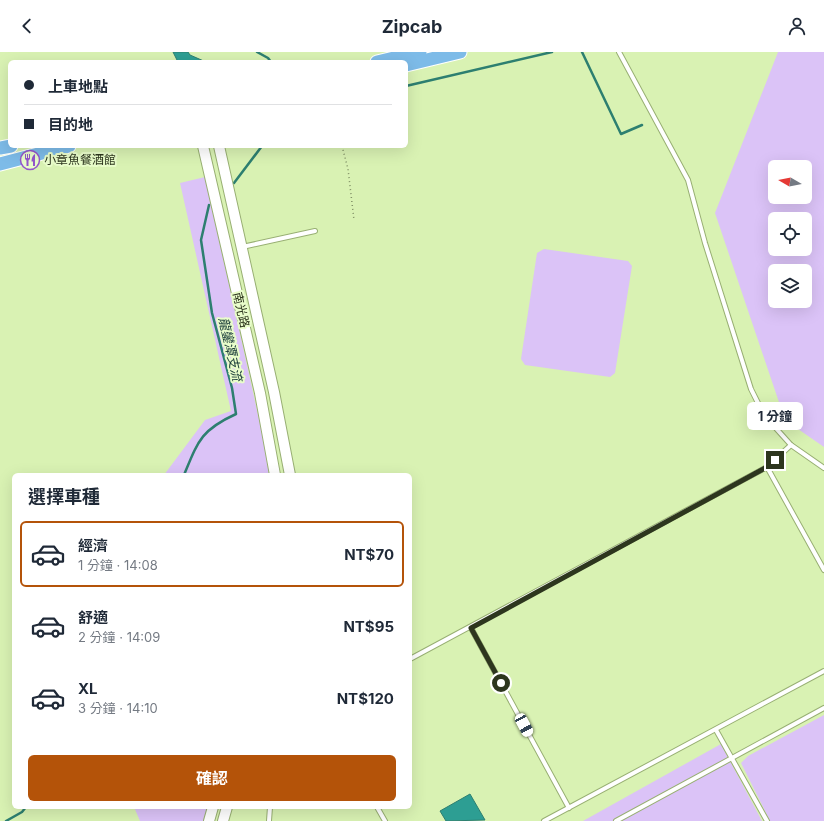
<!DOCTYPE html>
<html lang="zh-TW">
<head>
<meta charset="utf-8">
<style>
	body { margin:0; font-family:Inter,"Noto Sans TC",sans-serif; background:#f2f2f3; color:#1f2937; height:100vh; display:flex; flex-direction:column; font-size:15px; white-space:nowrap }
	* { box-sizing:border-box; margin:0 }
	p { font-size:13px; color:#747a83 }
	.icon { flex:none; width:22px; height:22px; fill:none; stroke:currentColor; stroke-width:2; stroke-linecap:round; stroke-linejoin:round }
	.map { position:relative; flex:1; overflow:hidden }
	.side { position:absolute; left:12px; top:421px; width:400px; height:336px; display:flex; flex-direction:column; background:#fff; border-radius:6px; box-shadow:0 4px 16px #0002 }
	.side>* { flex:none }
	.banner { position:absolute; left:8px; top:8px; width:400px; height:88px; border-radius:6px; box-shadow:0 4px 16px #0002; display:grid; align-content:center; height:88px; padding:0 16px; background:#fff }
	.needle { width:26px; rotate:279deg }
	.buttons { position:absolute; left:768px; top:108px; display:grid; gap:8px }
	.buttons a { display:grid; place-items:center; width:44px; height:44px; border-radius:6px; background:#fff; box-shadow:0 4px 16px #0002; font-size:20px }
	.end { position:absolute; width:18px; height:18px; margin:-9px; border:5px solid #2d361e; background:#fff; box-shadow:0 0 0 2px #fff }
	.from { border-radius:50% }
	.bubble { position:absolute; height:28px; border-radius:6px; background:#fff; box-shadow:0 4px 16px #0002; font-size:13px; font-weight:700; line-height:28px; text-align:center }
	.car { position:absolute; width:12px; height:24px; margin:-12px -6px; border-radius:5px; box-shadow:0 0 3px 1px #0007; background:linear-gradient(#fff 24%,#345 0 40%,#fff 0 76%,#345 0 86%,#fff 0) }
	.banner b { display:flex; align-items:center; gap:14px; height:38px; font-size:15px }
	.banner b+b { border-top:1px solid #e0e1e3 }
	.banner i { width:10px; height:10px; background:#1f2937 }
	ul { padding:0; list-style:none }
	li { display:flex; align-items:center; gap:12px; height:66px; margin:0 8px 6px; padding:0 8px; border:2px solid transparent; border-radius:6px }
	li div { flex:1 }
	li b { display:block; font-size:15px }
	li em { font-style:normal; font-weight:700 }
	li.active { border-color:#b45309 }
	li>.icon { width:36px; height:36px; stroke-width:1.5 }
	h2 { padding:0 16px; font-size:18px; line-height:48px }
	.primary-button { display:flex; gap:8px; margin-top:auto; padding:8px 16px }
	.primary-button a { flex:1; height:46px; border-radius:6px; background:#b45309; color:#fff; font-size:16px; font-weight:700; line-height:46px; text-align:center }
	header { display:flex; justify-content:space-between; align-items:center; height:52px; padding:0 16px; background:#fff; font-size:18px; font-weight:700 }
	.map>svg:first-child { display:block }
	.green { fill:#dbc3f7; fill-rule:evenodd }
	.water { fill:#2d9e93; stroke:#2d7f70 }
	.lines { fill:none; stroke-linecap:round; stroke-linejoin:round }
	.stream { stroke:#2d7f70; stroke-width:2.5 }
	.service-casing { stroke:#98af73; stroke-width:6 }
	.tertiary-casing { stroke:#98af73; stroke-width:12 }
	.primary-casing { stroke:#fff; stroke-width:15 }
	.path { stroke:#829267; stroke-width:1.5; stroke-dasharray:1 3; stroke-linecap:butt }
	.service { stroke:#fff; stroke-width:4 }
	.tertiary { stroke:#fff; stroke-width:10 }
	.primary { stroke:#7dbbe8; stroke-width:13 }
	.route { stroke:#2d361e; stroke-width:5 }
	.labels { text-anchor:middle; stroke-width:4; stroke-linejoin:round; paint-order:stroke }
	.poi-label { font-size:12px; fill:#2d361e; stroke:#e9fdcb; text-anchor:start }
	.street-label { font-size:12px; fill:#2d361e; stroke:#e9fdcb }
	.water-label { font-size:13px; font-style:italic; fill:#1f403c; stroke:#e9fdcb }
</style>
</head>
<body>
<header><svg class="icon" aria-label="back" viewBox="0 0 24 24"><path d="M15 5l-7 7 7 7"/></svg>Zipcab<svg class="icon" aria-label="person" viewBox="0 0 24 24"><circle cx="12" cy="8" r="4"/><path d="M4 21q1-7 8-7t8 7"/></svg></header>
<div class="map">
<svg width="824" height="769" viewBox="0 0 824 769">
	<rect width="100%" height="100%" fill="#d9f2b3"/>
	<g class="green">
		<path d="M778,0H824V395L785,368L715,161ZM775,115H805V145H775ZM775,167H805V197H775ZM775,219H805V249H775Z"/>
		<path d="M205,125L263,385L269,423H164L205,368L231,359L180,131Z"/>
		<path d="M544,197L628,209L632,214L615,321L610,325L525,313L521,307L537,201Z"/>
		<path d="M824,663V769H770L741,711L748,704Z"/>
		<path d="M721,692L762,769H583Z"/>
		<path d="M134,755H208L204,769H140Z"/>
	</g>
	<g class="water">
		<path d="M173,0H188L190,3L206,10H178Z"/>
		<path d="M470,742L485,768L446,769L440,759Z"/>
	</g>
	<g class="lines">
		<g class="stream">
			<path d="M257,0L268,6L271,10"/>
			<path d="M582,0L621,82L642,73"/>
			<path d="M406,34L552,0"/>
			<path d="M234,131L262,94"/>
			<path d="M184,423C198,389 201,378 236,362L232,336L212,261L201,188L209,153"/>
			<path d="M6,769L22,760L26,755"/>
		</g>
		<g class="service-casing">
			<g id="service">
				<path d="M619,0L688,128L705,191L751,337L764,363L791,393L824,416"/>
				<path d="M242,195L315,179"/>
				<path d="M767,415L824,518"/>
				<path d="M471,576L569,756"/>
				<path d="M410,607L767,415L791,393"/>
				<path d="M716,678L767,769"/>
				<path d="M377,755L385,769"/>
				<path d="M269,769L270,755"/>
				<path d="M544,769L824,619"/>
				<path d="M616,769L824,656"/>
			</g>
		</g>
		<g class="tertiary-casing">
			<g id="tertiary">
				<path d="M203,94L260,341L275,423"/>
				<path d="M219,94L274,340L290,423"/>
				<path d="M209,769L213,755"/>
				<path d="M223,769L227,755"/>
			</g>
		</g>
		<g class="primary-casing">
			<g id="primary">
				<path d="M377,10L420,0"/>
				<path d="M406,13L460,0"/>
				<path d="M0,96L11,94"/>
				<path d="M0,112L69,94"/>
			</g>
		</g>
		<path class="path" d="M342,94L348,117L354,168"/>
		<use href="#service" class="service"/>
		<use href="#tertiary" class="tertiary"/>
		<use href="#primary" class="primary"/>
	</g>
	<g class="lines">
		<path class="route" d="M501,631L471,576L767,415L775,408"/>
	</g>
	<defs>
		<g id="restaurant-ring" transform="scale(1)"><circle r="9.5" fill="#e9fdcb" stroke="#9455cc" stroke-width="1.5"/><path d="M-5-6h1v4h1v-4h1v4h1v-4h1v5L-1.5 .5V6h-2V.5L-5-1ZM5-6V6H3V1.5H1.5Q1.5-4 5-6Z" fill="#9455cc"/></g>
	</defs>
	<g fill-rule="evenodd">
		<use href="#restaurant-ring" x="30" y="108"/>
	</g>
	<g class="labels">
		<g class="poi-label">
			<text x="44" y="112">小章魚餐酒館</text>
		</g>
		<g class="street-label">
			<text transform="translate(241 258) rotate(77)" y="4">南光路</text>
		</g>
		<g class="water-label">
			<text transform="translate(231 297) rotate(77)" y="5">龍鑾潭支流</text>
		</g>
	</g>
</svg>
<div class="buttons">
<a><svg class="needle" viewBox="-14 -14 28 28"><path d="M0-13l5 13h-10z" fill="#e53935"/><path d="M0 13l5-13h-10z" fill="#747a83"/></svg></a>
<a><svg class="icon" aria-label="locate" viewBox="0 0 24 24"><circle cx="12" cy="12" r="6"/><path d="M12 2v4M12 18v4M2 12h4M18 12h4"/></svg></a>
<a><svg class="icon" aria-label="layers" viewBox="0 0 24 24"><path d="M12 4l9 5-9 5-9-5zM3 14l9 5 9-5"/></svg></a>
</div>
<i class="end from" style="left:501px;top:631px"></i>
<i class="end" style="left:775px;top:408px"></i>
<div class="bubble" style="left:747px;top:350px;width:56px">1 分鐘</div>
<i class="car" style="left:524px;top:673px;rotate:152deg"></i>
<div class="banner">
<b><i class="from"></i>上車地點</b>
<b><i></i>目的地</b>
</div>
<section class="side">
<h2>選擇車種</h2>
<ul>
<li class="active"><svg class="icon" aria-label="car" viewBox="0 0 24 24"><path d="M5 17H2v-5l4-1 3-4h7l3 4 3 1v5h-3M9 17h6M6 11h13"/><circle cx="7" cy="17" r="2"/><circle cx="17" cy="17" r="2"/></svg><div><b>經濟</b><p>1 分鐘 · 14:08</p></div><em>NT$70</em></li>
<li><svg class="icon" aria-label="car" viewBox="0 0 24 24"><path d="M5 17H2v-5l4-1 3-4h7l3 4 3 1v5h-3M9 17h6M6 11h13"/><circle cx="7" cy="17" r="2"/><circle cx="17" cy="17" r="2"/></svg><div><b>舒適</b><p>2 分鐘 · 14:09</p></div><em>NT$95</em></li>
<li><svg class="icon" aria-label="car" viewBox="0 0 24 24"><path d="M5 17H2v-5l4-1 3-4h7l3 4 3 1v5h-3M9 17h6M6 11h13"/><circle cx="7" cy="17" r="2"/><circle cx="17" cy="17" r="2"/></svg><div><b>XL</b><p>3 分鐘 · 14:10</p></div><em>NT$120</em></li>
</ul>
<div class="primary-button"><a>確認</a></div>
</section>
</div>
</body>
</html>
